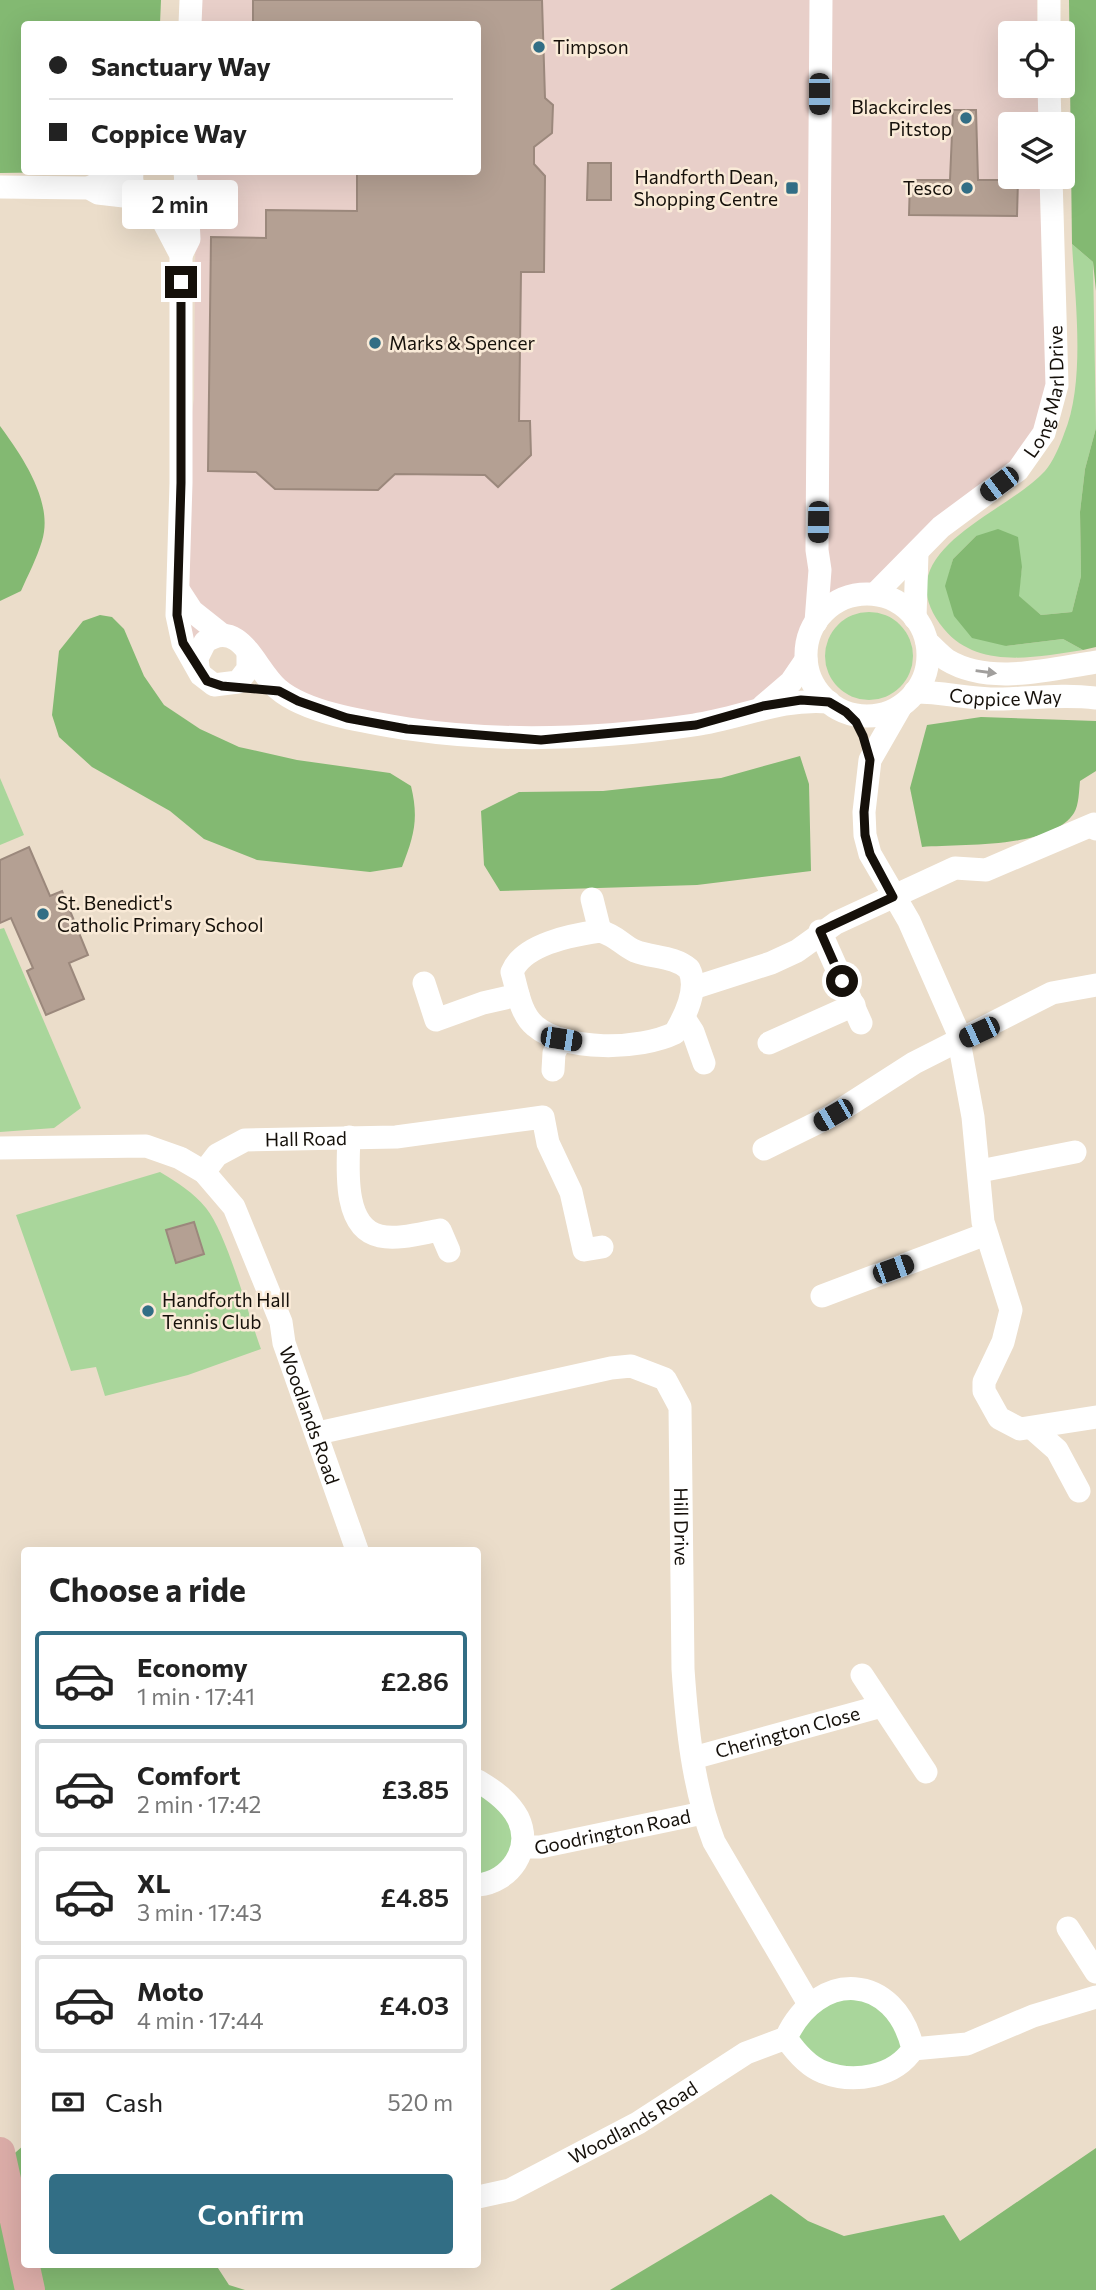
<!DOCTYPE html>
<html lang="en">
<head>
<meta charset="utf-8">
<style>
	body { margin:0; font-family:Commissioner,sans-serif; background:#f6f6f6; color:#222; height:100vh; display:flex; flex-direction:column; font-size:26px; white-space:nowrap }
	* { box-sizing:border-box; margin:0 }
	p { font-size:23px; color:#767676 }
	.icon { flex:none; width:38px; height:38px; fill:none; stroke:currentColor; stroke-width:2; stroke-linecap:round; stroke-linejoin:round }
	.map { position:relative; flex:1; overflow:hidden }
	.details { position:absolute; left:21px; top:1547px; width:460px; height:721px; display:flex; flex-direction:column; background:#fff; border-radius:7px; box-shadow:0 7px 28px #0002 }
	.details>* { flex:none }
	.hud { position:absolute; left:21px; top:21px; width:460px; height:154px; border-radius:7px; box-shadow:0 7px 28px #0002; display:grid; align-content:center; height:154px; padding:0 28px; background:#fff }
	.fabs { position:absolute; left:998px; top:21px; display:grid; gap:14px }
	.fabs a { display:grid; place-items:center; width:77px; height:77px; border-radius:7px; background:#fff; box-shadow:0 7px 28px #0002; font-size:35px }
	.end { position:absolute; width:32px; height:32px; margin:-16px; border:9px solid #15100a; background:#fff; box-shadow:0 0 0 4px #fff }
	.from { border-radius:50% }
	.bubble { position:absolute; height:49px; border-radius:7px; background:#fff; box-shadow:0 7px 28px #0002; font-size:23px; font-weight:600; line-height:49px; text-align:center }
	.car { position:absolute; width:21px; height:42px; margin:-21px -10px; border-radius:9px; box-shadow:0 0 5px 2px #0007; background:linear-gradient(#222 24%,#8ab4d8 0 40%,#222 0 76%,#8ab4d8 0 86%,#222 0) }
	.hud b { display:flex; align-items:center; gap:24px; height:66px; font-size:26px }
	.hud b+b { border-top:2px solid #e0e0e0 }
	.hud i { width:18px; height:18px; background:#222 }
	ul { padding:0; list-style:none }
	li { display:flex; align-items:center; gap:21px; height:98px; margin:0 14px 10px; padding:0 14px; border:4px solid #e0e0e0; border-radius:7px }
	li div { flex:1 }
	li b { display:block; font-size:26px }
	li em { font-style:normal; font-weight:600 }
	li.selected { border-color:#326e85 }
	li>.icon { width:63px; height:63px; stroke-width:1.5 }
	h2 { padding:0 28px; font-size:32px; line-height:84px }
	.pay { display:flex; align-items:center; gap:18px; height:77px; padding:0 28px; font-size:26px }
	.pay p { margin-inline-start:auto }
	.button { display:flex; gap:14px; margin-top:auto; padding:14px 28px }
	.button a { flex:1; height:80px; border-radius:7px; background:#326e85; color:#fff; font-size:28px; font-weight:600; line-height:80px; text-align:center }
	.map>svg:first-child { display:block }
	.commercial { fill:#e8cfc9 }
	.green { fill:#a9d69b }
	.forest { fill:#83b972 }
	.building { fill:#b4a093; stroke:#9b887c; stroke-width:2 }
	.lines { fill:none; stroke-linecap:round; stroke-linejoin:round }
	.minor { stroke:#fff; stroke-width:23 }
	.major { stroke:#dcada8; stroke-width:30 }
	.oneway { fill:#a19f9d }
	.route { stroke:#15100a; stroke-width:9 }
	.poi-dot { fill:#326e85; stroke:#f9ead7; stroke-width:2.5 }
	.labels { text-anchor:middle; stroke-width:5; stroke-linejoin:round; paint-order:stroke }
	.poi-label { font-size:19px; fill:#15100a; stroke:#f9ead7; text-anchor:start }
	.street-label { font-size:19px; fill:#15100a; stroke:#f9ead7 }
</style>
</head>
<body>
<div class="map">
<svg width="1096" height="2290" viewBox="0 0 1096 2290">
	<rect width="100%" height="100%" fill="#ebddca"/>
	<path class="commercial" d="M202,0H1037V33H1010V86H1038L1039,124H1010V177H1040L1043,313L1057,385L1044,433L875,594L845,598L824,612L810,634L806,660L763,706L541,740L298,701L229,634L195,647L186,627L181,483L194,399L196,172H478V24H201Z"/>
	<g class="green">
		<path d="M1072,244L1093,262L1096,428L1085,469L1080,512L1081,576L1072,612L1041,615L1018,596L1022,567L976,536L953,559L946,586L1006,646L1063,639L1083,650C1037,657 978,670 944,629C881,552 1005,515 1045,471C1053,462 1060,445 1064,434C1086,382 1075,299 1072,244Z"/>
		<circle cx="869" cy="656" r="44"/>
		<path d="M0,778L24,835L0,845Z"/>
		<path d="M4,928L81,1108L54,1128L0,1132V929Z"/>
		<path d="M160,1172C178,1183 193,1192 206,1208C227,1234 248,1314 261,1349L188,1375L105,1396L96,1367L71,1371L16,1215Z"/>
		<path d="M478,1781L488,1787L523,1847L478,1885Z"/>
		<path d="M864,1988L913,2049L848,2076L797,2052L794,2020Z"/>
	</g>
	<g class="forest">
		<path d="M0,0H161L160,24H24V172H69L0,173Z"/>
		<path d="M1069,0H1096V291L1093,262L1072,244Z"/>
		<path d="M0,426C22,456 54,502 42,541C37,558 28,575 21,591L0,601Z"/>
		<path d="M1096,428V647L1083,650L1063,639L1006,646L972,638L954,616L945,586L953,559L976,536L998,529L1018,537L1022,567L1019,596L1041,615L1072,612L1081,576L1080,512L1085,469Z"/>
		<path d="M100,615L112,617L124,629L144,676L164,705L200,729L239,747L297,760L390,773L411,786C419,819 414,836 402,867L370,872L257,860L204,839L170,811L92,767L59,737L52,715L59,651L83,621Z"/>
		<path d="M981,717L1096,721V771L1080,781C1079,790 1079,805 1074,813C1051,849 961,844 922,847L910,788L927,725Z"/>
		<path d="M800,756L809,784L811,871L697,885L500,891L484,865L481,811L519,792L603,791L721,778Z"/>
		<path d="M24,2145V2264L216,2265L229,2285L245,2290H0V2166Z"/>
		<path d="M1096,2148V2290H610L771,2194L808,2221L844,2236L944,2215L960,2241Z"/>
	</g>
	<g class="building">
		<path d="M253,0H542L545,98L553,105L552,133L534,147V164L545,176L544,272H521L519,421H530L531,455L498,487L485,475L395,474L378,490L275,489L256,472L208,471L211,237L266,238V210L357,211V172H478V24H253Z"/>
		<path d="M953,110H976L978,180H1018L1017,216L909,215L910,180H950Z"/>
		<path d="M588,163H611V200H587Z"/>
		<path d="M29,847L50,896L62,891L88,955L69,963L84,999L46,1015L27,971L33,968L11,918L0,923V860Z"/>
		<path d="M194,1222L204,1254L176,1263L166,1230Z"/>
	</g>
	<g class="lines">
		<g class="minor">
			<path d="M1049,0V33"/>
			<path d="M190,24L191,0"/>
			<path d="M1049,86L1050,124"/>
			<path d="M132,172C127,214 192,213 185,172"/>
			<path d="M0,187L89,188L98,193L141,198"/>
			<path d="M89,188L120,172"/>
			<path d="M148,203L161,217L181,255V483L177,615L183,643L201,675L214,685L238,682L248,669V652"/>
			<path d="M181,255L189,239L186,179"/>
			<path d="M179,591L192,611L221,634"/>
			<path id="s1" d="M875,594L941,527L1018,470L1044,433L1057,385L1051,177"/>
			<circle cx="867" cy="655" r="61"/>
			<path d="M915,618L917,553"/>
			<path d="M816,622L820,570L817,550L821,0"/>
			<path d="M927,642C934,648 940,655 947,660C990,686 1050,669 1096,662"/>
			<path d="M198,667L197,658L205,642C241,617 255,670 278,689C307,714 372,723 409,729C504,743 600,739 694,725C743,718 778,698 829,702"/>
			<path id="s2" d="M915,692C945,692 973,700 1003,699C1034,698 1064,694 1096,698"/>
			<path d="M763,706L791,682L806,660"/>
			<path d="M901,706L870,760L864,812L865,835L870,854L909,921L957,1030L973,1117L983,1222L1011,1310L1003,1342L984,1382V1391L999,1418L1020,1429L1096,1417"/>
			<path d="M592,899L600,931"/>
			<path d="M600,931C617,936 622,945 635,951C653,958 674,956 689,969C699,989 685,1016 675,1033C640,1050 566,1052 535,1026C520,1014 517,988 512,972C523,944 572,935 600,931Z"/>
			<path d="M820,931L861,1023"/>
			<path d="M424,983L436,1020L483,1003L518,995"/>
			<path d="M693,988L771,963L797,951L836,923L955,868L986,870L1094,824L1096,829"/>
			<path d="M684,1018L693,1032L704,1063"/>
			<path d="M769,1043L854,1005"/>
			<path d="M553,1070L554,1053L561,1039"/>
			<path d="M349,1137C348,1166 342,1228 380,1236C398,1240 422,1233 440,1230L449,1251"/>
			<path id="s3" d="M0,1148L146,1146L180,1158L204,1172L234,1207L281,1322L284,1343L357,1550"/>
			<path d="M764,1149L833,1115L914,1063L1052,993L1096,985"/>
			<path d="M980,1171L1075,1152"/>
			<path id="s4" d="M204,1172L217,1155L245,1140L396,1137L543,1117L548,1143L571,1192L584,1250L602,1247"/>
			<path d="M822,1296L986,1234"/>
			<path d="M1032,1428L1057,1450L1079,1491"/>
			<path id="s5" d="M318,1433L611,1368L631,1366L665,1379L680,1407L683,1669C687,1727 693,1788 714,1842L809,2004"/>
			<path d="M862,1675L926,1772"/>
			<path id="s6" d="M693,1758L882,1706"/>
			<path d="M478,1781C493,1790 509,1801 518,1818C533,1849 510,1882 478,1885"/>
			<path id="s7" d="M523,1847H540L703,1813"/>
			<path d="M1068,1928L1096,1972"/>
			<path d="M913,2049L967,2044L1033,2016L1096,1997"/>
			<path id="s8" d="M478,2197L510,2190L638,2123L746,2053L786,2038C818,1969 895,1972 913,2049C895,2077 854,2084 823,2072C807,2066 795,2051 786,2038"/>
		</g>
		<path class="major" d="M0,2152L30,2290"/>
	</g>
	<defs><path id="oneway-solid" d="M-6-.8H1V-3.2L6.5 0L1 3.2V.8H-6Z" transform="scale(1.75)"/></defs>
	<use class="oneway" href="#oneway-solid" transform="translate(986 672) rotate(8)"/>
	<g class="lines">
		<path class="route" d="M181,282V483L177,615L183,643L207,681L222,686L279,691L298,701L347,718L407,729L541,740L696,725L763,706L801,700L829,702L846,712L856,722L863,736L870,760L864,812L865,835L870,854L893,897L820,931L842,981"/>
	</g>
	<g class="poi-dot">
		<circle cx="539" cy="47" r="7"/>
		<circle cx="966" cy="118" r="7"/>
		<rect x="785" y="181" width="14" height="14" rx="3.5"/>
		<circle cx="967" cy="188" r="7"/>
		<circle cx="375" cy="343" r="7"/>
		<circle cx="43" cy="914" r="7"/>
		<circle cx="148" cy="1311" r="7"/>
	</g>
	<g class="labels">
		<g class="poi-label">
			<text x="553" y="54">Timpson</text>
			<text x="952" y="114" text-anchor="end">Blackcircles<tspan x="952" dy="22">Pitstop</tspan></text>
			<text x="778" y="184" text-anchor="end">Handforth Dean,<tspan x="778" dy="22">Shopping Centre</tspan></text>
			<text x="953" y="195" text-anchor="end">Tesco</text>
			<text x="389" y="350">Marks &amp; Spencer</text>
			<text x="57" y="910">St. Benedict's<tspan x="57" dy="22">Catholic Primary School</tspan></text>
			<text x="162" y="1307">Handforth Hall<tspan x="162" dy="22">Tennis Club</tspan></text>
		</g>
		<g class="street-label">
			<text dy="7" stroke="none"><textPath href="#s1" startOffset="276">Long Marl Drive</textPath></text>
			<text dy="7" stroke="none"><textPath href="#s2" startOffset="91">Coppice Way</textPath></text>
			<text dy="7" stroke="none"><textPath href="#s4" startOffset="114">Hall Road</textPath></text>
			<text dy="7" stroke="none"><textPath href="#s3" startOffset="478">Woodlands Road</textPath></text>
			<text dy="7" stroke="none"><textPath href="#s5" startOffset="508">Hill Drive</textPath></text>
			<text dy="7" stroke="none"><textPath href="#s6" startOffset="98">Cherington Close</textPath></text>
			<text dy="7" stroke="none"><textPath href="#s7" startOffset="91">Goodrington Road</textPath></text>
			<text dy="7" stroke="none"><textPath href="#s8" startOffset="173">Woodlands Road</textPath></text>
		</g>
	</g>
</svg>
<div class="fabs">
<a><svg class="icon" aria-label="locate" viewBox="0 0 24 24"><circle cx="12" cy="12" r="6"/><path d="M12 2v4M12 18v4M2 12h4M18 12h4"/></svg></a>
<a><svg class="icon" aria-label="layers" viewBox="0 0 24 24"><path d="M12 4l9 5-9 5-9-5zM3 14l9 5 9-5"/></svg></a>
</div>
<i class="end from" style="left:842px;top:981px"></i>
<i class="end" style="left:181px;top:282px"></i>
<div class="bubble" style="left:122px;top:180px;width:116px">2 min</div>
<i class="car" style="left:819px;top:94px;rotate:180deg"></i>
<i class="car" style="left:999px;top:484px;rotate:233deg"></i>
<i class="car" style="left:818px;top:522px;rotate:181deg"></i>
<i class="car" style="left:979px;top:1032px;rotate:245deg"></i>
<i class="car" style="left:561px;top:1039px;rotate:99deg"></i>
<i class="car" style="left:833px;top:1115px;rotate:240deg"></i>
<i class="car" style="left:893px;top:1269px;rotate:70deg"></i>
<div class="hud">
<b><i class="from"></i>Sanctuary Way</b>
<b><i></i>Coppice Way</b>
</div>
<section class="details">
<h2>Choose a ride</h2>
<ul>
<li class="selected"><svg class="icon" aria-label="car" viewBox="0 0 24 24"><path d="M5 17H2v-5l4-1 3-4h7l3 4 3 1v5h-3M9 17h6M6 11h13"/><circle cx="7" cy="17" r="2"/><circle cx="17" cy="17" r="2"/></svg><div><b>Economy</b><p>1 min · 17:41</p></div><em>£2.86</em></li>
<li><svg class="icon" aria-label="car" viewBox="0 0 24 24"><path d="M5 17H2v-5l4-1 3-4h7l3 4 3 1v5h-3M9 17h6M6 11h13"/><circle cx="7" cy="17" r="2"/><circle cx="17" cy="17" r="2"/></svg><div><b>Comfort</b><p>2 min · 17:42</p></div><em>£3.85</em></li>
<li><svg class="icon" aria-label="car" viewBox="0 0 24 24"><path d="M5 17H2v-5l4-1 3-4h7l3 4 3 1v5h-3M9 17h6M6 11h13"/><circle cx="7" cy="17" r="2"/><circle cx="17" cy="17" r="2"/></svg><div><b>XL</b><p>3 min · 17:43</p></div><em>£4.85</em></li>
<li><svg class="icon" aria-label="car" viewBox="0 0 24 24"><path d="M5 17H2v-5l4-1 3-4h7l3 4 3 1v5h-3M9 17h6M6 11h13"/><circle cx="7" cy="17" r="2"/><circle cx="17" cy="17" r="2"/></svg><div><b>Moto</b><p>4 min · 17:44</p></div><em>£4.03</em></li>
</ul>
<div class="pay"><svg class="icon" aria-label="cash" viewBox="0 0 24 24"><path d="M3 7h18v10H3z"/><circle cx="12" cy="12" r="2"/></svg>Cash<p>520 m</p></div>
<div class="button"><a>Confirm</a></div>
</section>
</div>
</body>
</html>
